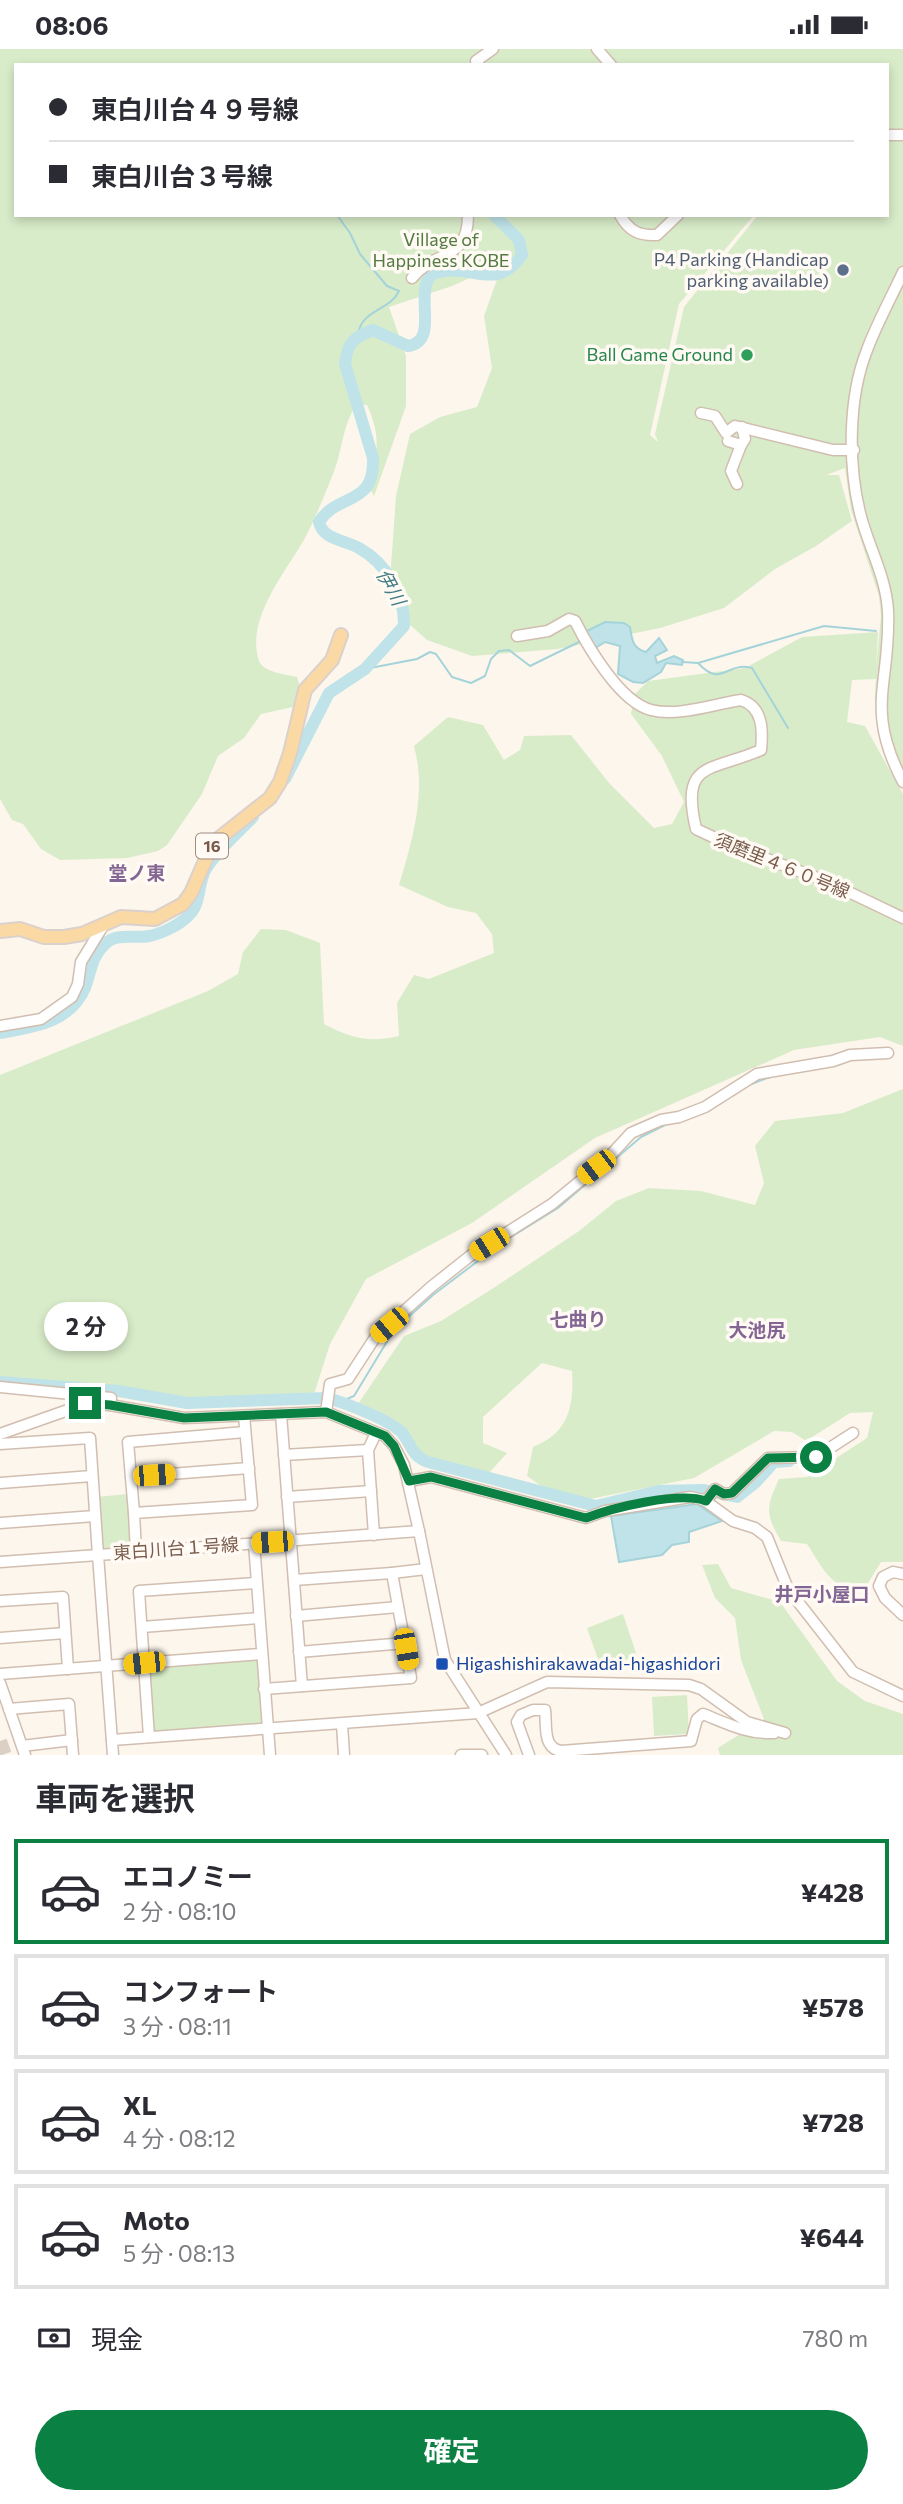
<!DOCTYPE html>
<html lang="ja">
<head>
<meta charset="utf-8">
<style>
	body { margin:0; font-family:Commissioner,"Noto Sans JP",sans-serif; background:#f7f7f7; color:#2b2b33; height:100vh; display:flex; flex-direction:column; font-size:26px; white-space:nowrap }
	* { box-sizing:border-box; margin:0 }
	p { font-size:23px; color:#7c7c81 }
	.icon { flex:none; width:38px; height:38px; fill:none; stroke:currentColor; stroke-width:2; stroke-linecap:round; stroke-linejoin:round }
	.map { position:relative; height:1706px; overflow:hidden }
	.drawer { display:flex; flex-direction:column; background:#fff; flex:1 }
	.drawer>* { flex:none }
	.hud { position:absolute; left:14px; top:14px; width:875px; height:154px; border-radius:0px; box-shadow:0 4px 10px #0003; display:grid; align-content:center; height:154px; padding:0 35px; background:#fff }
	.end { position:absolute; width:32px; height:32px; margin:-16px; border:9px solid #0b8043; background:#fff; box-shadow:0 0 0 4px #fff }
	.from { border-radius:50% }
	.bubble { position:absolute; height:49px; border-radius:24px; background:#fff; box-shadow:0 4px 10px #0003; font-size:23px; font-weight:700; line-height:49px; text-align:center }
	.car { position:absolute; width:21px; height:42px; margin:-21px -10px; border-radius:9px; box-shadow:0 0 5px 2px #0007; background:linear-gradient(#f5c518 24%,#345 0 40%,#f5c518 0 76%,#345 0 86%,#f5c518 0) }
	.hud b { display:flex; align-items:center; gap:24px; height:66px; font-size:26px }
	.hud b+b { border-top:2px solid #e1e1e2 }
	.hud i { width:18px; height:18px; background:#2b2b33 }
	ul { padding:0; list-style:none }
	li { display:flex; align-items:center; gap:21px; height:105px; margin:0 14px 10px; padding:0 21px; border:4px solid #e1e1e2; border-radius:0px }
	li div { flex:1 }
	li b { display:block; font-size:26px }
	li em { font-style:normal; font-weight:700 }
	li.current { border-color:#0b8043 }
	li>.icon { width:63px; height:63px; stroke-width:1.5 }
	h2 { padding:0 35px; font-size:32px; line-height:84px }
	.pay { display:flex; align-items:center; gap:18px; height:77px; padding:0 35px; font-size:26px }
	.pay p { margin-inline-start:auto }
	.button { display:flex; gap:14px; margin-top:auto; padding:14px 35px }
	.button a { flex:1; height:80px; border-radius:42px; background:#0b8043; color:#fff; font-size:28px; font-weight:700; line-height:80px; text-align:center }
	.status { display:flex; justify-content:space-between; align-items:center; height:49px; padding:0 35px; background:#fff; direction:ltr }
	.status svg { height:19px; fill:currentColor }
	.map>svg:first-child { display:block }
	.green { fill:#d8ecc9; fill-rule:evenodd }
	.water { fill:#bfe3e8; stroke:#a5d3da; stroke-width:2 }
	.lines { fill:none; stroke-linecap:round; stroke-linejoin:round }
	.stream { stroke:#a5d3da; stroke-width:2 }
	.river { stroke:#bfe3e8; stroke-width:12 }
	.highway-tunnel { stroke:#dcd0c4; stroke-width:14; stroke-dasharray:14 7; stroke-linecap:butt }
	.minor-casing { stroke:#d1beb0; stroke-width:13 }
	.major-casing { stroke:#dad1cd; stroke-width:16 }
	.minor { stroke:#fff; stroke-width:10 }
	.major { stroke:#fbd9a5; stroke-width:12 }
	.route { stroke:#0b8043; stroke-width:9 }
	.service-dot { fill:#5c6f8a; stroke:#fffaf3; stroke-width:2.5 }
	.leisure-dot { fill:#2e9e5b; stroke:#fffaf3; stroke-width:2.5 }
	.transit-dot { fill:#1a4fb4; stroke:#fffaf3; stroke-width:2.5 }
	.labels { text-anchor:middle; stroke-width:7; stroke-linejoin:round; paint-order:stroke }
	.shield { fill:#fffaf3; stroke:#a28b7f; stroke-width:2 }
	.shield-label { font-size:16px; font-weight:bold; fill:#7a5c4d }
	.park-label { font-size:18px; fill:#537a41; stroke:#fffaf3 }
	.service-label { font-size:18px; fill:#4e5e75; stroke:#fffaf3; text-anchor:end }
	.leisure-label { font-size:18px; fill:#27864d; stroke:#fffaf3; text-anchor:end }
	.street-label { font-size:18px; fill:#7a5c4d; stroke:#fffaf3 }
	.transit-label { font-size:18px; fill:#164399; stroke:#fffaf3; text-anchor:start }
	.water-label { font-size:19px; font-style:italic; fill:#437c86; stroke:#fffaf3 }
	.neighbourhood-label { font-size:19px; font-weight:bold; fill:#846695; stroke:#fffaf3 }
</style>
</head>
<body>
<div class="status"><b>08:06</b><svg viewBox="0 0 49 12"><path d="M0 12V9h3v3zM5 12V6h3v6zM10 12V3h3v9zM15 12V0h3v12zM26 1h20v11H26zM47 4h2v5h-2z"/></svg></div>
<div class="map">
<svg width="903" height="1706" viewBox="0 0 903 1706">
	<rect width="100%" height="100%" fill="#fdf6ec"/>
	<g class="green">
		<path d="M0,0H903V738C880,698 872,677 876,630L852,631L847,673L865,677L903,745V997L880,988L794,1001L595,1089L472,1174L366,1230L330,1295L314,1345L183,1352L123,1337L0,1330V1026L208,942L238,925L243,903L261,880L286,881L320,894L324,975C350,989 370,994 399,987L397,954L414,926L429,930L494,904L492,885L476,864L448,858L399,836C412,792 427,744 414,697L448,668L483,676L504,711L520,701L524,687L571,686L609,734L654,779L672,775L684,753L662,707L631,665L634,646L648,632L745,619L802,588L878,583L876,620L881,567L879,547L851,461L845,419L826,426H839L852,472L816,497L775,520L724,559L660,579L558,600L472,607L427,591L400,567L390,531L396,447L410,385L440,368L477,358L492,319L484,267L503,214L452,237L389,258L406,307V357L374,447L369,438C377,404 382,389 367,356L357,355C342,375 342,407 331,430C323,450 315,470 305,489C286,523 245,570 259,612C264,624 286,625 297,628L300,638L293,658L261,665L244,689L218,707L202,745L167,796L158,802L127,809L60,811L41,800L23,775L12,771L0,750ZM16,16H887V166H758L684,258L655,385L658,393L650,386L679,255L754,166H16Z"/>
		<path d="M903,1040V1513H881L865,1539C832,1544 823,1519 807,1495L781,1492C765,1465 766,1458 779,1430L807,1428L867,1389L873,1363L850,1364L806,1392L792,1383L774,1382L694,1429L590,1450L544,1439L527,1427L533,1398C569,1384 574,1357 572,1322L542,1314L483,1368V1394L507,1404L488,1425L421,1405L402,1376L358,1355L404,1287L441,1272L495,1238L579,1182L616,1152L649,1139L701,1142L755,1156L764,1134L755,1097L775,1072L843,1064Z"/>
		<path d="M128,1445L132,1494L128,1498L102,1499L96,1448Z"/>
		<path d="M718,1515L731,1539L780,1553L837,1632L865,1652L903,1665V1706H720L718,1699L764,1670L741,1611L735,1569L715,1549L702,1516Z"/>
		<path d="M623,1565L637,1607L608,1616L599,1613L587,1579Z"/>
		<path d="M255,1608L260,1611L263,1671L260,1674L155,1682L152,1679L148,1620L152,1615Z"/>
		<path d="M687,1646L689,1685L654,1687L652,1648Z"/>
	</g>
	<g class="water">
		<path d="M605,573L624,574L630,578C632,590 632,599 646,603L659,589L667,601L655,607L657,614L674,607L683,611L682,616L666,614L661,623L643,634L633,633L618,625L620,597L605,593L592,601L583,584Z"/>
		<path d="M697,1455L722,1472L689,1483V1493L672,1496L662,1506L619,1513L611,1467Z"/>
	</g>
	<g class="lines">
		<g class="stream">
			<path d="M337,166L350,184L360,205L387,237L399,242C390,262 361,260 358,286"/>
			<path d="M682,613L698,614C722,640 726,612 752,619L788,679"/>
			<path d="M698,614L824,577L876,582"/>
			<path d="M365,620L417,610L430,603L436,605L452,628L471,634L485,627L491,610L499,602L509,601L530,617L581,592"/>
			<path d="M749,1036L770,1028"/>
			<path d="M342,1352L354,1347L394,1281L433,1246L503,1193L558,1159L641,1088L669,1074"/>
		</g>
		<g class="river">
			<path d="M285,730L329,644L365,620L404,577C405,546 386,514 359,499C345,491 323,491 319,473C338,443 375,458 373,409L345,315C347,294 354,288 373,281L408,297C440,292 414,246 431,226C468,210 495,246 522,206L519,191L494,166"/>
			<path d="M0,984C33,978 70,974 85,939C91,923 91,909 104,896C115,883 134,890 149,887C161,885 179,876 187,868C202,856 197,835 206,820C218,800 237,785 253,768"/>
			<path d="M0,1333L119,1342L187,1354L327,1349C343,1353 393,1372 403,1385C412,1397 412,1407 428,1413L596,1457L658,1442L704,1441L737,1448L756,1433L774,1413L789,1412"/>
		</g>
		<path class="highway-tunnel" d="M0,1692L5,1706"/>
		<g class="minor-casing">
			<g id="minor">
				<path d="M597,0L611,16"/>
				<path d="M479,16L476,12L493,0"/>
				<path d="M887,86H903"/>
				<path d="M620,166C629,182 639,187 657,186L678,166"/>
				<path d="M903,223C891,249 877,274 867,301C848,349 848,415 860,464C868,497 886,527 888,562C891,635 864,659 903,733"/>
				<path d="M412,229C437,199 468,213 468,166"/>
				<path d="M701,364L715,367L726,384L735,377L833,401H854"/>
				<path d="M728,392L741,396L745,390L742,378"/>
				<path d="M737,435L731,422L741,396"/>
				<path d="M517,587L548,582L569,570L575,572C588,598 620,653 651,661C678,668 714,655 741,651C763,658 763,681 761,701C710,723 680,711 696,780L730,796L828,833L903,869"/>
				<path d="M0,977L41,970L72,948L78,935L81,913L103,877"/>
				<path d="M0,1338L111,1349L110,1356"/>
				<path d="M326,1363L330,1335L348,1330L376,1287L431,1238L470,1207L552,1155L608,1109L631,1084L661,1071L679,1068L705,1058L757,1025L833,1012L850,1006L888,1004"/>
				<path d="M281,1365L302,1637"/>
				<path d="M0,1385L85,1355L110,1356L184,1369L326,1363L385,1387L394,1397L404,1416L419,1482"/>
				<path d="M0,1395L90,1389L98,1506L0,1513"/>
				<path d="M284,1406L368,1401"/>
				<path d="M131,1428L249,1419"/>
				<path d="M409,1432L431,1428L586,1469L605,1462L690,1448L704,1451L733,1472L755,1479L767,1488L788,1540L853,1623L903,1647"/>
				<path d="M0,1434L92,1427"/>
				<path d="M287,1448L371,1442"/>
				<path d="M706,1452L715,1440L724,1445L732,1444L768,1409L816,1408L853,1384"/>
				<path d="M134,1464L128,1393L245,1383"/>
				<path d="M0,1474L95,1467"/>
				<path d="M374,1486L368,1401L376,1384"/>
				<path d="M254,1494L270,1706"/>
				<path d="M136,1503L134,1464L252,1456L244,1367"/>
				<path d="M903,1525L893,1523L883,1528L879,1537L885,1549L903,1566"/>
				<path d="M294,1531L392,1524"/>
				<path d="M0,1552L63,1548L68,1620"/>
				<path d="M296,1567L398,1558"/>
				<path d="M142,1578L259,1569"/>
				<path d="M0,1589L65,1584"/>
				<path d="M299,1603L405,1594"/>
				<path d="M0,1625L261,1605"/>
				<path d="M0,1634L25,1706"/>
				<path d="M264,1640L411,1629L392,1524L426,1520"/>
				<path d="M9,1660L69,1655L73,1706"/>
				<path d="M342,1675L344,1706"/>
				<path d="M149,1688L139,1542L256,1534"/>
				<path d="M112,1691L478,1664L547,1633L689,1636L701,1640L747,1673L785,1684"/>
				<path d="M22,1697L72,1691"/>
				<path d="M113,1706L98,1506L419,1482L445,1611L506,1706"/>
				<path d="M461,1706H482"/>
				<path d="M529,1706L517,1673L521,1666L533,1661H545C547,1676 542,1699 561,1702L691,1692L697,1670L703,1665C728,1675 747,1685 774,1684"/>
			</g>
		</g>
		<g class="major-casing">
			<path id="major" d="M0,882L20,880L44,888H64L82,885L121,868L155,870L183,855L191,844L213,794L270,749L280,733L290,704L305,641L332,611L341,586"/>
		</g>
		<use href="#minor" class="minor"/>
		<use href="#major" class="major"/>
	</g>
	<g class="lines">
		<path class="route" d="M85,1354L110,1356L184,1369L326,1363L385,1387L394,1397L409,1432L431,1428L586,1469C612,1459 679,1442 706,1452L715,1440L724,1445L732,1444L768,1409L816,1408"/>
	</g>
	<circle class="service-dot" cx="843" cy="221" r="7"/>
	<circle class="leisure-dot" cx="747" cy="306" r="7"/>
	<rect class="transit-dot" x="435" y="1608" width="14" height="14" rx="3.5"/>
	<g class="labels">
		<rect class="shield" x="196" y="784.5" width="32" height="25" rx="5"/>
		<g class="shield-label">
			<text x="212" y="803">16</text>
		</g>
		<g class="park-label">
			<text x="441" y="197">Village of<tspan x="441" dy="21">Happiness KOBE</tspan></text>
		</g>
		<g class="service-label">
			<text x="829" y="217">P4 Parking (Handicap<tspan x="829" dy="21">parking available)</tspan></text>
		</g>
		<g class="leisure-label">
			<text x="733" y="312">Ball Game Ground</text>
		</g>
		<g class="street-label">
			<text transform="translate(782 817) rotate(22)" y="6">須磨里４６０号線</text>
			<text transform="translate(176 1500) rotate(-4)" y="6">東白川台１号線</text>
		</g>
		<g class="transit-label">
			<text x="456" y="1621">Higashishirakawadai-higashidori</text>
		</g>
		<g class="water-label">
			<text transform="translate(391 538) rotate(61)" y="7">伊川</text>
		</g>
		<g class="neighbourhood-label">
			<text x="137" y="831">堂ノ東</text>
			<text x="578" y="1277">七曲り</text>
			<text x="757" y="1288">大池尻</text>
			<text x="822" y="1552">井戸小屋口</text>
		</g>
	</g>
</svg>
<i class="end from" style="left:816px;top:1408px"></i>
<i class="end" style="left:85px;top:1354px"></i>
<div class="bubble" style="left:44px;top:1253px;width:84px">2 分</div>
<i class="car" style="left:596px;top:1118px;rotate:233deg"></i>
<i class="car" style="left:489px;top:1195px;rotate:238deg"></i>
<i class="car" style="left:389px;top:1276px;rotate:230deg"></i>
<i class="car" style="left:154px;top:1426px;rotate:86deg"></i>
<i class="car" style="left:272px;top:1493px;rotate:266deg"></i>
<i class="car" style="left:406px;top:1600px;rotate:170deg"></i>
<i class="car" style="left:144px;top:1614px;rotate:264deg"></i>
<div class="hud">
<b><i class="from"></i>東白川台４９号線</b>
<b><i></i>東白川台３号線</b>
</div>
</div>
<section class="drawer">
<h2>車両を選択</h2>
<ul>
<li class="current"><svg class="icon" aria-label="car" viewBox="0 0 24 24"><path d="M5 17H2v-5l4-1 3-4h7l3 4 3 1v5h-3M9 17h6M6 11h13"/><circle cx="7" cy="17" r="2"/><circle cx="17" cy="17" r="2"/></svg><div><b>エコノミー</b><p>2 分 · 08:10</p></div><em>¥428</em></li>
<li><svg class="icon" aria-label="car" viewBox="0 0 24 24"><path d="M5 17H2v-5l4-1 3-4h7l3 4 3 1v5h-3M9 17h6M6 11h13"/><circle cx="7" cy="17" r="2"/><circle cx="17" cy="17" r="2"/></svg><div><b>コンフォート</b><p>3 分 · 08:11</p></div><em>¥578</em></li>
<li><svg class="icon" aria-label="car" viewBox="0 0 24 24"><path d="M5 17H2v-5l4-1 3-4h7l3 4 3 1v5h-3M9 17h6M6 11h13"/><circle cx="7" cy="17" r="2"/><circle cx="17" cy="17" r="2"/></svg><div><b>XL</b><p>4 分 · 08:12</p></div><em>¥728</em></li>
<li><svg class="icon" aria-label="car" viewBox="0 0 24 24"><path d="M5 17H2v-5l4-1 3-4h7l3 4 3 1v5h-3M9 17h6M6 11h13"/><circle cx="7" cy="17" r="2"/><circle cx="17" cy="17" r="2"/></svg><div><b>Moto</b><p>5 分 · 08:13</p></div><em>¥644</em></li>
</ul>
<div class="pay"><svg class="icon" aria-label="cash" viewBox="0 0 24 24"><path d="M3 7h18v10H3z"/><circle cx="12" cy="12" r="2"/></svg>現金<p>780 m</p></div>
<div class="button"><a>確定</a></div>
</section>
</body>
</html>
